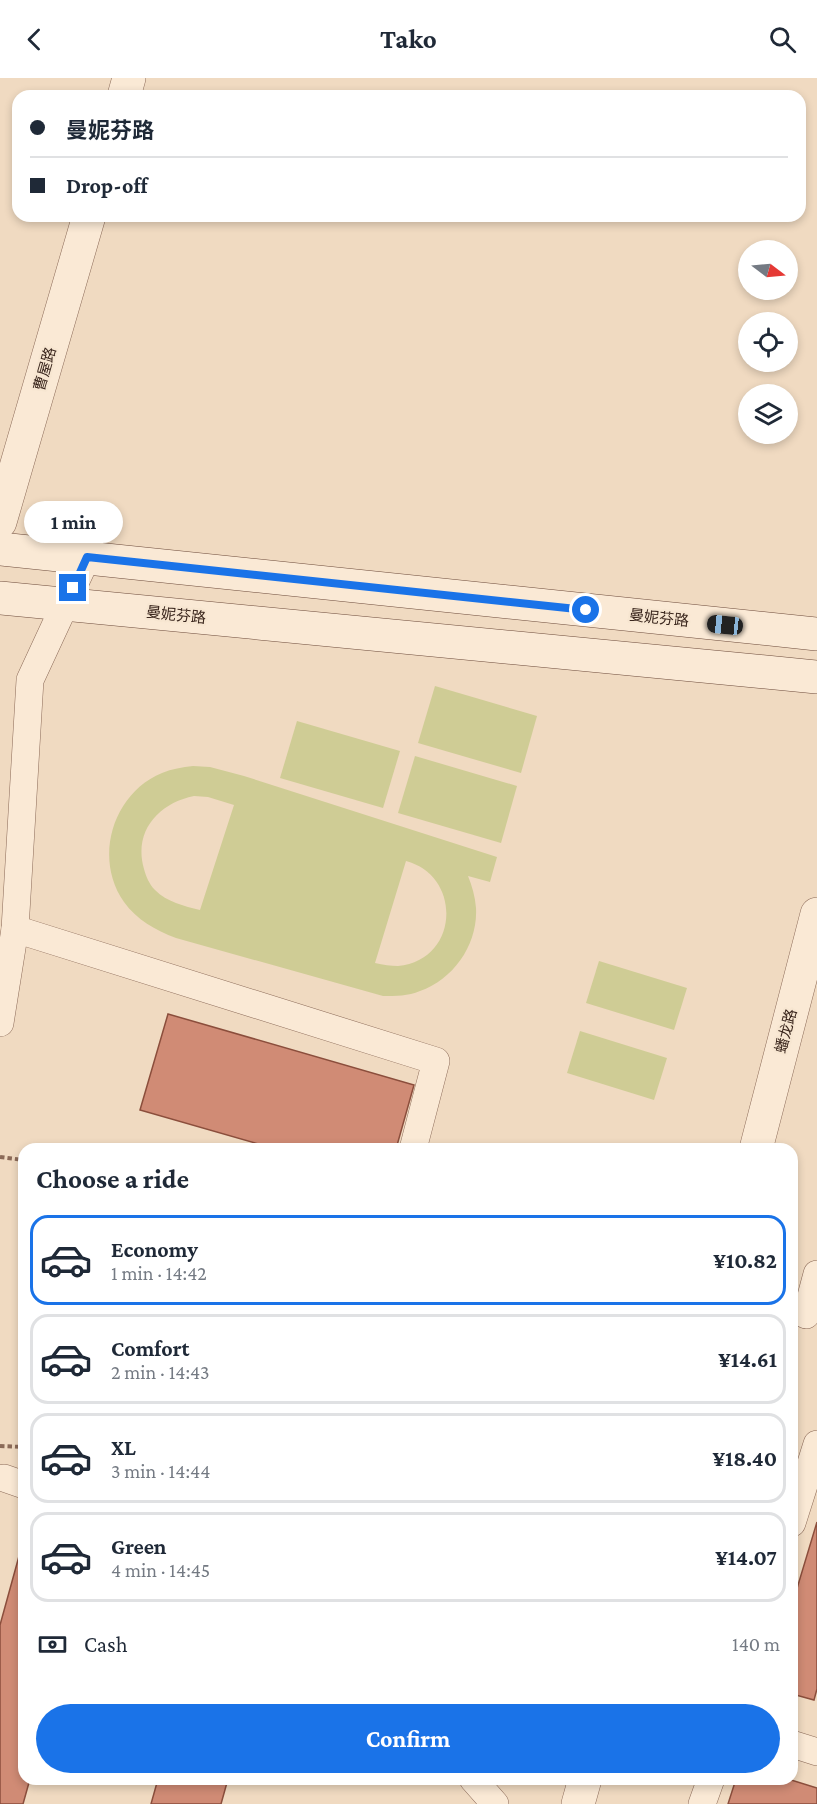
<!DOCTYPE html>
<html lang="en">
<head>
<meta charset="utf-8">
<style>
	body { margin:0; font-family:"Crimson Pro","Noto Sans SC",serif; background:#f6f6f7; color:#1f2937; height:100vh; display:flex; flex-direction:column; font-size:22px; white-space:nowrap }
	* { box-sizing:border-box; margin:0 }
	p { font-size:20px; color:#747a83 }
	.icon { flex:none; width:33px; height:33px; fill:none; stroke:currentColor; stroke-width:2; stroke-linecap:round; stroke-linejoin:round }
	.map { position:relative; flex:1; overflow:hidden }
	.panel { position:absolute; left:18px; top:1065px; width:780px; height:642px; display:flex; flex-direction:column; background:#fff; border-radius:18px; box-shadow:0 3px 9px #0003 }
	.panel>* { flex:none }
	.guide { position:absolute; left:12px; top:12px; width:794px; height:132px; border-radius:18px; box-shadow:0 3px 9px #0003; display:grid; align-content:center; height:132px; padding:0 18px; background:#fff }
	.needle { width:39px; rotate:106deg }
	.buttons { position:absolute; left:738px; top:162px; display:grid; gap:12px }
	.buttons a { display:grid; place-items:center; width:60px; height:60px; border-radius:50%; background:#fff; box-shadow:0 3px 9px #0003; font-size:30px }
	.end { position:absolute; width:27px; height:27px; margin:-14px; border:8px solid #1a73e8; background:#fff; box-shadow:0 0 0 3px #fff }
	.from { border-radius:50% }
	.bubble { position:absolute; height:42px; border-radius:21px; background:#fff; box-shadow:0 3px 9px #0003; font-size:20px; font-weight:700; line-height:42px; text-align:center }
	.car { position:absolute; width:18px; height:36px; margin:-18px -9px; border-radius:8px; box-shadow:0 0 4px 2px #0007; background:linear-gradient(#222 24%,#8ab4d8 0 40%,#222 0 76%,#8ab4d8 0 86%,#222 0) }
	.guide b { display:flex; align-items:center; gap:21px; height:57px; font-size:22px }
	.guide b+b { border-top:2px solid #e0e1e3 }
	.guide i { width:15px; height:15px; background:#1f2937 }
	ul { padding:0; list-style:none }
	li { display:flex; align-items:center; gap:18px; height:90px; margin:0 12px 9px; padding:0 6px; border:3px solid #e0e1e3; border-radius:18px }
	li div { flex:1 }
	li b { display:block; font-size:22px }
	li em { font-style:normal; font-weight:700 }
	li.on { border-color:#1a73e8 }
	li>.icon { width:54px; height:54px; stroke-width:1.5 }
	h2 { padding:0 18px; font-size:27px; line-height:72px }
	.pay { display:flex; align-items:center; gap:15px; height:66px; padding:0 18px; font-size:22px }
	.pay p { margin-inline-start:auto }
	.action { display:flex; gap:12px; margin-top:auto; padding:12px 18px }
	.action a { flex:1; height:69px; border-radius:36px; background:#1a73e8; color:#fff; font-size:24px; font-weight:700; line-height:69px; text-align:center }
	header { display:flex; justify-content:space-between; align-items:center; height:78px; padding:0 18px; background:#fff; font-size:27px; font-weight:700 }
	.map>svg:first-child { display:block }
	.green { fill:#cfcc95; fill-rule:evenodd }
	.building { fill:#d08b75; stroke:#8b4e3c; stroke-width:1.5 }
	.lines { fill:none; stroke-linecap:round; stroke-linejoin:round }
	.minor-casing { stroke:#8b6a58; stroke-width:28 }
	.tertiary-casing { stroke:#8b6a58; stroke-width:34 }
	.secondary-casing { stroke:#6d4b3b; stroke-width:34 }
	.path { stroke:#8b6a58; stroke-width:4; stroke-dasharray:4.5 3; stroke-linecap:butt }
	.minor { stroke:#fae9d5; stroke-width:27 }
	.tertiary { stroke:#fae9d5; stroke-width:33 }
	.secondary { stroke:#fae9d5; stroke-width:33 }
	.route { stroke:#1a73e8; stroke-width:8 }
	.labels { text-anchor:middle; stroke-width:4.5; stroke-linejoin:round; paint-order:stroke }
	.street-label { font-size:15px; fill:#3a261d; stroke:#f7e6d1 }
</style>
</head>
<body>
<header><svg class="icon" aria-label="back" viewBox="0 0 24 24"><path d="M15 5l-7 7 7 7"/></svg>Tako<svg class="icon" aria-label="search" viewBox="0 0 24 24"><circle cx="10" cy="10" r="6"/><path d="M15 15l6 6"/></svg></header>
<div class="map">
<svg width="817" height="1726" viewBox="0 0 817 1726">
	<rect width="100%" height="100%" fill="#f0dac1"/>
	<g class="green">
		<path d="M435,608L537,638L521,695L418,665Z"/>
		<path d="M297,643L400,673L383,730L280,700Z"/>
		<path d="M415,678L517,708L501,765L398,735Z"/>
		<path d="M193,688L210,689L244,698L497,779L490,804L468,798C472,808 475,818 476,830C478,866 454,901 420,913C408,918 396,918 383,918L176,860C155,852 137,842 124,824C93,780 113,715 162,695C172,691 182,689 193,688ZM194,718L208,719L234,727L200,832C184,828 167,824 155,812C149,806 146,798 144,791C133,753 159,725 194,718ZM406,783C463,798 459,883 398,888C391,888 383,887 375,885Z"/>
		<path d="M599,883L687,910L674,952L586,925Z"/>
		<path d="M580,953L667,980L654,1022L567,995Z"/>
	</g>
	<g class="building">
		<path d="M168,936L414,1007L396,1071H276L140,1032Z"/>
		<path d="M817,1444V1611L814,1622L792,1616V1527Z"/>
		<path d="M24,1460V1701H30L23,1726H0V1547Z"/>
		<path d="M158,1701H228L221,1726H151Z"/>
		<path d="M736,1701H788L817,1710V1726H728Z"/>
	</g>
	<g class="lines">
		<g class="minor-casing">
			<g id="minor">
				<path d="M87,479L30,602L15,851L436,983L413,1071"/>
				<path d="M0,945L15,851"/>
				<path d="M806,1237L817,1196"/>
				<path d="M4,1400L24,1407"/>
				<path d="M792,1445L817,1366"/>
				<path d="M792,1666L817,1674"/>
				<path d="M473,1701L495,1726"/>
				<path d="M702,1726L711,1701"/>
			</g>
		</g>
		<g class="tertiary-casing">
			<g id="tertiary">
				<path d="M124,18L129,0"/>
				<path d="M0,444L89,138"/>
				<path d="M756,1071L817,836"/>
				<path d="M578,1726L585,1701"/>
			</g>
		</g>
		<g class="secondary-casing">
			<g id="secondary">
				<path d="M0,471L817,556"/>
				<path d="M0,520L817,599"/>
			</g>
		</g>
		<g class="path">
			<path d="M0,1079L24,1082"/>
			<path d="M0,1368L24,1369"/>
		</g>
		<use href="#minor" class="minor"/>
		<use href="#tertiary" class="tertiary"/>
		<use href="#secondary" class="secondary"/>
	</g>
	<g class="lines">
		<path class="route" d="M73,510L87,479L586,532"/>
	</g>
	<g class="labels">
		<g class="street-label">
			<text transform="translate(45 291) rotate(-74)" y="5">曹屋路</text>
			<text transform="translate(176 537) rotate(6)" y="5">曼妮芬路</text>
			<text transform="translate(659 540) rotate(6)" y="5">曼妮芬路</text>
			<text transform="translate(786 953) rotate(-75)" y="5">蟠龙路</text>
		</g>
	</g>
</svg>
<div class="buttons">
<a><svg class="needle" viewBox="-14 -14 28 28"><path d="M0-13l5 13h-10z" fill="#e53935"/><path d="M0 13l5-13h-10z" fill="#747a83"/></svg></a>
<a><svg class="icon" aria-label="locate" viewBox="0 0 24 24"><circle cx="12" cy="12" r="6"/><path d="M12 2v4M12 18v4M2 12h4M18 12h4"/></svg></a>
<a><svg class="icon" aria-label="layers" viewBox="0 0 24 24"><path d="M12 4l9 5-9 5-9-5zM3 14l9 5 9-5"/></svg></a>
</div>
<i class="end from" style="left:586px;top:532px"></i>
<i class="end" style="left:73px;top:510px"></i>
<div class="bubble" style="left:24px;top:423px;width:99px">1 min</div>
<i class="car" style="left:725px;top:547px;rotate:276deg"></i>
<div class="guide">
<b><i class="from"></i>曼妮芬路</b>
<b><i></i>Drop-off</b>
</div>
<section class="panel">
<h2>Choose a ride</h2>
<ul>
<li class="on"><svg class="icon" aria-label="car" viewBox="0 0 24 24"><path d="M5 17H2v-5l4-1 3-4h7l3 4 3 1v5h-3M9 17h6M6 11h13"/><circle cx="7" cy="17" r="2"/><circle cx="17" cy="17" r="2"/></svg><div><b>Economy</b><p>1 min · 14:42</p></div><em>¥10.82</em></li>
<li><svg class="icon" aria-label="car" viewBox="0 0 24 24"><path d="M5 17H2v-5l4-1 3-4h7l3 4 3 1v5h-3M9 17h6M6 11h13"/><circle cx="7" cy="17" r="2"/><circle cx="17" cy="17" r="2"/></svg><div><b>Comfort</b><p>2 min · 14:43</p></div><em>¥14.61</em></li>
<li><svg class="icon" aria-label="car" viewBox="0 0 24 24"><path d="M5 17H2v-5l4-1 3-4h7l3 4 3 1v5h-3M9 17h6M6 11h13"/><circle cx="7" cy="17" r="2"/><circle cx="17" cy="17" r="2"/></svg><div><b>XL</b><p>3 min · 14:44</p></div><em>¥18.40</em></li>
<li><svg class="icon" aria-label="car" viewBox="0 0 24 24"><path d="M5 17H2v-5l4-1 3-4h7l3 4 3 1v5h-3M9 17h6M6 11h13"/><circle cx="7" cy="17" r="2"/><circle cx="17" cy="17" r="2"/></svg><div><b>Green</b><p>4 min · 14:45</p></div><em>¥14.07</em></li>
</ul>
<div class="pay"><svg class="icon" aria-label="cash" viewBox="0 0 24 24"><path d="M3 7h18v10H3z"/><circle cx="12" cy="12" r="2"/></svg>Cash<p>140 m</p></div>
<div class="action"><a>Confirm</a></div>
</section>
</div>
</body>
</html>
